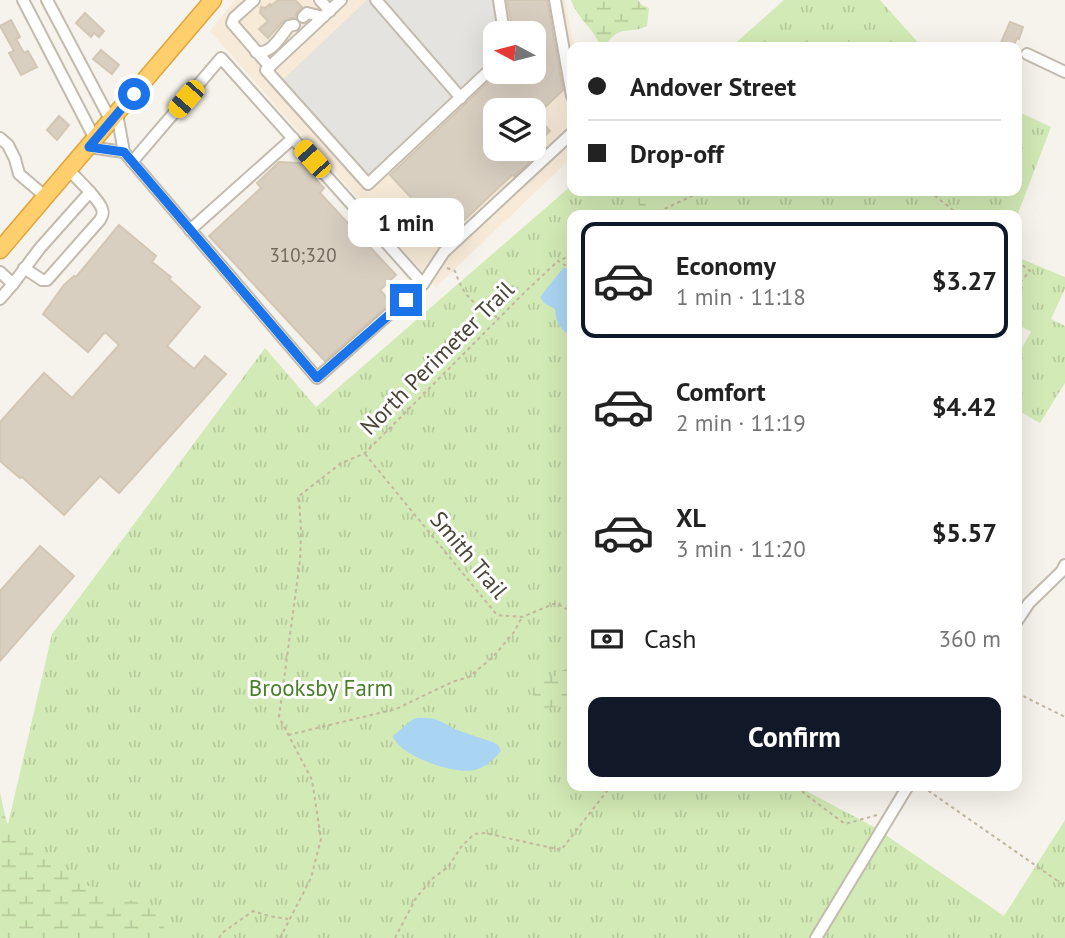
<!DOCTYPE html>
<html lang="en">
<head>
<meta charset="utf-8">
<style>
	body { margin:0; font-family:"PT Sans",sans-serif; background:#f2f2f2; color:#222; height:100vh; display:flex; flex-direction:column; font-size:26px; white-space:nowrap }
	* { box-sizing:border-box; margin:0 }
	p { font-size:23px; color:#767676 }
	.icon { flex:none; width:38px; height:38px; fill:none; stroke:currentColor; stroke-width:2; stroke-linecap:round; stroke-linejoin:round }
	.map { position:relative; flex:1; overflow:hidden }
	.details { position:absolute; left:567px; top:210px; width:455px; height:581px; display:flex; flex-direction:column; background:#fff; border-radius:14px; box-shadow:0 7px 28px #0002 }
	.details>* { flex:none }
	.top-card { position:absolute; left:567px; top:42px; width:455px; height:154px; border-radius:14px; box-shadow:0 7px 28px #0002; display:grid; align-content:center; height:154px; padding:0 21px; background:#fff }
	.needle { width:46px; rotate:277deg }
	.controls { position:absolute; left:483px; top:21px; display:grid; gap:14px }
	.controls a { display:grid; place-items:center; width:63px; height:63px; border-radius:14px; background:#fff; box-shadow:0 7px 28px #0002; font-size:35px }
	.end { position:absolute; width:32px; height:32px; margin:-16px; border:9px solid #1a73e8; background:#fff; box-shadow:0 0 0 4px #fff }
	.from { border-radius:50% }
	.bubble { position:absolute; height:49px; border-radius:14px; background:#fff; box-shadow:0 7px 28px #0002; font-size:23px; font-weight:800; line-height:49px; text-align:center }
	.car { position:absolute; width:21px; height:42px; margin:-21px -10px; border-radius:9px; box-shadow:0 0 5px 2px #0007; background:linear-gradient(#f5c518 24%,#345 0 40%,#f5c518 0 76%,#345 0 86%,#f5c518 0) }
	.top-card b { display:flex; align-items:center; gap:24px; height:66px; font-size:26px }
	.top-card b+b { border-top:2px solid #e0e0e0 }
	.top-card i { width:18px; height:18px; background:#222 }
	ul { padding:12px 0 0; list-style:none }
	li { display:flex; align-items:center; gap:21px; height:116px; margin:0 14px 10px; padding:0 7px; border:4px solid transparent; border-radius:14px }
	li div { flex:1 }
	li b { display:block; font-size:26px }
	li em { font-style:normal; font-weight:800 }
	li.active { border-color:#111827 }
	li>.icon { width:63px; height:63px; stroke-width:1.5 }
	.pay { display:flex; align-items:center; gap:18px; height:77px; padding:0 21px; font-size:26px }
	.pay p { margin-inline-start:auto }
	.cta { display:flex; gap:14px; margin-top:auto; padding:14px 21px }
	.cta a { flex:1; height:80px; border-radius:14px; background:#111827; color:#fff; font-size:28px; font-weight:800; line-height:80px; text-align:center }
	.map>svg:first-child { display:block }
	.commercial { fill:#f7ead8; fill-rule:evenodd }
	.grass { fill:url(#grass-tufts) }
	.wetland { fill:url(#wetland-marsh) }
	.parking { fill:#e5e3e0 }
	.water { fill:#a9d4f2 }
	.building { fill:#d8cfc1; stroke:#d3c7b4; stroke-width:2 }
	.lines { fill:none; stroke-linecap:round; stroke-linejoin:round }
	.minor-casing { stroke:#c2bbae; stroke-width:14 }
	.highway-casing { stroke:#e0a43c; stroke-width:19 }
	.path { stroke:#c4b79f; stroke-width:2; stroke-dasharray:3.5 3.5; stroke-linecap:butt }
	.minor { stroke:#fff; stroke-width:10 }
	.highway { stroke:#ffcf6e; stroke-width:16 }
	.route { stroke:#1a73e8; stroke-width:9 }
	.labels { text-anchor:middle; stroke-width:6; stroke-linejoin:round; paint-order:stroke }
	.number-label { font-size:19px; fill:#6e675b }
	.street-label { font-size:23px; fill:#4b4439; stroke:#fff }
	.park-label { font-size:23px; fill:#4a7f2a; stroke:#fff }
</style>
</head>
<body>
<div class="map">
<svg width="1065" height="938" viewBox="0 0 1065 938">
	<defs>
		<pattern id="grass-tufts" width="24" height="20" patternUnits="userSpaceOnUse" patternTransform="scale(1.75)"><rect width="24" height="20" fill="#d2eab5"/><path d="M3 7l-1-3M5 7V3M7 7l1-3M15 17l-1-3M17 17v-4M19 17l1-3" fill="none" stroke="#b6ca9c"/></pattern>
		<pattern id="wetland-marsh" width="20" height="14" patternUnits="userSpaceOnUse" patternTransform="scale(1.75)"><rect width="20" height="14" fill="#d2eab5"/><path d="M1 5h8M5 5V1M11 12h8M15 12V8" fill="none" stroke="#b6ca9c"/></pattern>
	</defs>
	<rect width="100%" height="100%" fill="#f6f3ec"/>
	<path class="commercial" d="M235,0H565L574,47H572V157L436,287L210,31ZM495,33H534V72H495ZM495,110H534V149H495Z"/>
	<g class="grass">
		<path d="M784,0H880L922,47H731Z"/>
		<path d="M1017,111L1051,127L1017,216L572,215V786H797L874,827L1004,916L1065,820V938H0V859L52,634L265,348L316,407L572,185V191H1017Z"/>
		<path d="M1017,257L1065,277V289L1051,319L1065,326V383L1040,423L1017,410V356L1031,332L1017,324Z"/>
	</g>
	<g class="wetland">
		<path d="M571,0H638L642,5L649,8L647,26C629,35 620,23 605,46L600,45C593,28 577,18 571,0Z"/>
		<path d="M641,191H673L661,215H645C638,208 636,200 641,191Z"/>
		<path d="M570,667H572V711L559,706L542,710L537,707C535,703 535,699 533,695C530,689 528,688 533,681L555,676L559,672Z"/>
		<path d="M0,792L6,820L13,835L23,846L37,851L85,885L98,888L119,898L138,902L158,913L163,923L167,938H0Z"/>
	</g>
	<path class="parking" d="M367,0H502L508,33H495V67L364,189L273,89Z"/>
	<g class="water">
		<path d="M564,267L572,273V338C561,328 556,325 555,309L544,303L540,297Z"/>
		<path d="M417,718C437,717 439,721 455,729C467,734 481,738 493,742L498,745L501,751C494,759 486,767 475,770C455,775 399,756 393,736L412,720Z"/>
	</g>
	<g class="building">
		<path d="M278,0H295L302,7L297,12L295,17L283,21L268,38L259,29L268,21L260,13L261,7L265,8L270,4L271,6Z"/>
		<path d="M507,0H547L563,90L536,116L550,131L534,146V110H495V149H530L537,155L514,176L512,175L439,244L422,226L430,218L390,175L499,72H534V33H513Z"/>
		<path d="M85,13L104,31L99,37L94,33L91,37L76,23Z"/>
		<path d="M11,20L20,37L16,39L24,53L28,51L37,67L21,75L9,53L14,51L0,26Z"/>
		<path d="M1010,22L1023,27L1019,39L1017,38L1013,47H999Z"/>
		<path d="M101,50L119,65L112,74L93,59Z"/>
		<path d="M59,116L69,125L57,140L47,130Z"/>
		<path d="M279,162L301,163L324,188L320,193L396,275L380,290L391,302L325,361L209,236L261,188L257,183Z"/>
		<path d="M119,225L156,256L152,262L171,277L169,279L200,307L167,346L194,369L205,356L226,374L119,493L100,476L64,515L22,477L20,478L0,461V422L44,373L72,398L119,345L105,332L88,352L43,314L64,285L74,276L76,277Z"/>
		<path d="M40,546L74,576L0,661V591Z"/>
	</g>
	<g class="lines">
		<g class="minor-casing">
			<g id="minor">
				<path d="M23,0L95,139"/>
				<path d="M47,0L111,121"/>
				<path d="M254,0L234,18L232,23L270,67"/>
				<path d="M320,0L330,11"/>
				<path d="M341,0L266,70L368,184L495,65"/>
				<path d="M376,0L461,98"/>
				<path d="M499,0L504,33"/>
				<path d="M555,0L572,96"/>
				<path d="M303,17L307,13L323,17"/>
				<path d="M256,52C271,55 281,36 289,26L294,25"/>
				<path d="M1027,54L1065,72"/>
				<path d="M117,114L124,152L317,378L423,284L444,252L572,133"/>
				<path d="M0,138L8,145L15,159L19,174L46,197"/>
				<path d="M89,147L124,152"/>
				<path d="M132,162L221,58L423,284"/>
				<path d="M190,230L293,138"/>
				<path d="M24,268L42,280H47L100,220C102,216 104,214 102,209C99,199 77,179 69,170"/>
				<path d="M0,272L13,284L40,248L90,192"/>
				<path d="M0,299L13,284"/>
				<path d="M1017,621L1029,603L1062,571L1065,565"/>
				<path d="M816,938L908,786"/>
			</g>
		</g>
		<g class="highway-casing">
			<path id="highway" d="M0,250L213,0"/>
		</g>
		<g class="path">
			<path d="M929,191L959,215"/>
			<path d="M652,215L702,191"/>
			<path d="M572,255L558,261L572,269"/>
			<path d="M1017,261L1030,271L1017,286"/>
			<path d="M447,268L455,271C464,298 474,304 498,318"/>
			<path d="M365,454L497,615L522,617L556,603L572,612"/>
			<path d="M1017,693L1065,717"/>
			<path d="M288,735L396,709L452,682L469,677L493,657L514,632L522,617"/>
			<path d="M797,786L805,794L845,824L877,815"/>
			<path d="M929,786L926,789L1065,886"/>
			<path d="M219,938L222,933L253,911L269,916L288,919"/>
			<path d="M280,938L311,878L321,839L312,780L279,717L300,560L301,532L299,496L340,464L365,453L526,291L558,261"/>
			<path d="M395,938L416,898L432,879L449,866L461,847L474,834L485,833L561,850L611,786"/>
		</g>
		<use href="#minor" class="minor"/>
		<use href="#highway" class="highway"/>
	</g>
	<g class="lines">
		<path class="route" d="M134,94L89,147L124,152L317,378L406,300"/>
	</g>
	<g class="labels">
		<g class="number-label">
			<text x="303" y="262">310;320</text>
		</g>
		<g class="street-label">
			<text transform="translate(437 358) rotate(-45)" y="8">North Perimeter Trail</text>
			<text transform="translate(469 555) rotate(50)" y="8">Smith Trail</text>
		</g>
		<g class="park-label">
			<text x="321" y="696">Brooksby Farm</text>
		</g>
	</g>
</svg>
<div class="controls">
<a><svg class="needle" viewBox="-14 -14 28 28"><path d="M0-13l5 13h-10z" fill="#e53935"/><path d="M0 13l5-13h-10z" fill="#767676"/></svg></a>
<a><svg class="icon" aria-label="layers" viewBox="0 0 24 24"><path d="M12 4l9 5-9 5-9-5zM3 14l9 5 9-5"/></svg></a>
</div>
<i class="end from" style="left:134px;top:94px"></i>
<i class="end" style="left:406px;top:300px"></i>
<div class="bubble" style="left:348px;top:198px;width:116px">1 min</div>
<i class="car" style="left:186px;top:99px;rotate:221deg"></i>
<i class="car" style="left:312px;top:159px;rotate:318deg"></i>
<div class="top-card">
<b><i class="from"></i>Andover Street</b>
<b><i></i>Drop-off</b>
</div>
<section class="details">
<ul>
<li class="active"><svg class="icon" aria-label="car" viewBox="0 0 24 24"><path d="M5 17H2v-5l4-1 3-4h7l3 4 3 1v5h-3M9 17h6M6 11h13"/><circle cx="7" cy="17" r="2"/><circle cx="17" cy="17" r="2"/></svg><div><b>Economy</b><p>1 min · 11:18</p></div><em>$3.27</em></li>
<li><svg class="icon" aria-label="car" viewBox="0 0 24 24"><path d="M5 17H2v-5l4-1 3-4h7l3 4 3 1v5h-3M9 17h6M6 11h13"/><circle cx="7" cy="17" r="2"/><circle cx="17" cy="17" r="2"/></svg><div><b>Comfort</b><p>2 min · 11:19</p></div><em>$4.42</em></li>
<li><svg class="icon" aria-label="car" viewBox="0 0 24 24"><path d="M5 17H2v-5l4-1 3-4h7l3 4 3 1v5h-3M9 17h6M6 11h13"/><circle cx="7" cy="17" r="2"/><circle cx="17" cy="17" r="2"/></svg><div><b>XL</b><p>3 min · 11:20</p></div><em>$5.57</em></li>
</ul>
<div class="pay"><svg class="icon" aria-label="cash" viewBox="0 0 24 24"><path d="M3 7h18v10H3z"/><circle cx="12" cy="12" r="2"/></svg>Cash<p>360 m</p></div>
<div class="cta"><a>Confirm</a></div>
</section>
</div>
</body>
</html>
